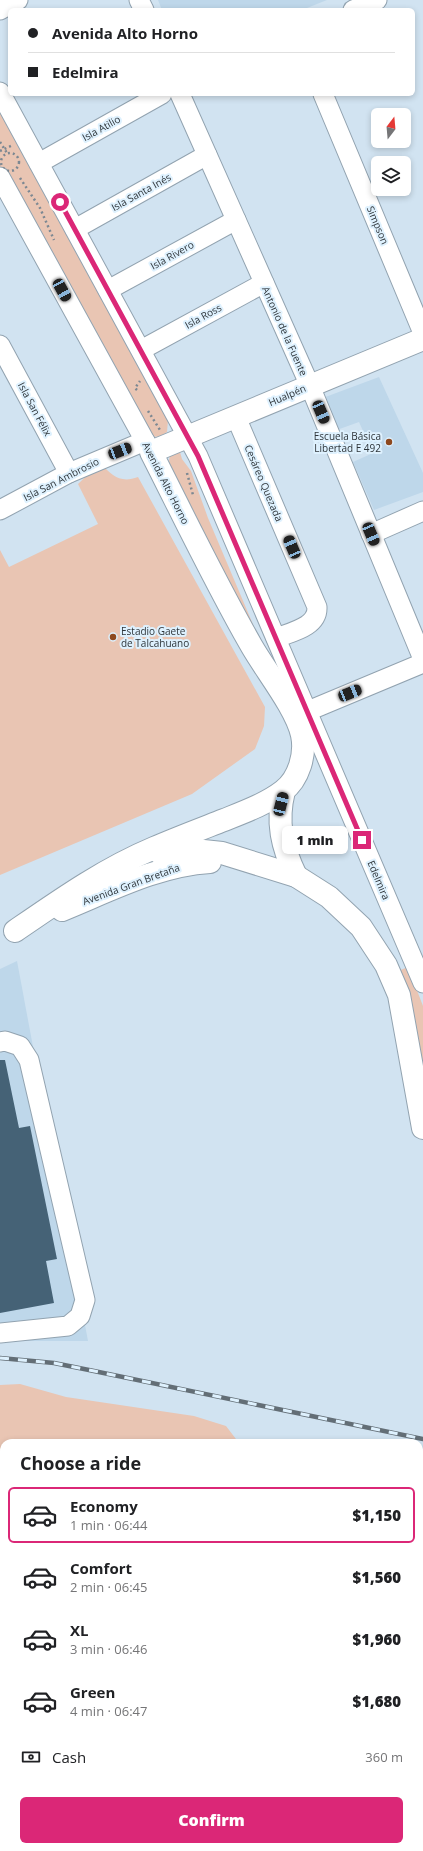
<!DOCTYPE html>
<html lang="en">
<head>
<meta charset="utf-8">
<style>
	body { margin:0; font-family:"Open Sans",sans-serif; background:#f6f6f6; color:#202124; height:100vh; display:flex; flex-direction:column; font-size:15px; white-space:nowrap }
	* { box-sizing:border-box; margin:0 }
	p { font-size:13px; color:#757577 }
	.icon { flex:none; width:22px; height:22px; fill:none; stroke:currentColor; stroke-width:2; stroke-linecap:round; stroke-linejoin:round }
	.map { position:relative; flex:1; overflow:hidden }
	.drawer { position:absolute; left:0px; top:1439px; width:423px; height:412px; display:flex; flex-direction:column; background:#fff; border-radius:12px 12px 0 0; box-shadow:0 2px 6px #0003 }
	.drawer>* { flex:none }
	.guide { position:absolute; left:8px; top:8px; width:407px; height:88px; border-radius:6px; box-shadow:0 2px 6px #0003; display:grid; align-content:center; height:88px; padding:0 20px; background:#fff }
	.needle { width:26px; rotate:16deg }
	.buttons { position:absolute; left:371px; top:108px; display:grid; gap:8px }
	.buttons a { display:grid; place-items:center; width:40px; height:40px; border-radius:6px; background:#fff; box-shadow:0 2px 6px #0003; font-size:20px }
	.end { position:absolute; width:18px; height:18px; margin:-9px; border:5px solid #db2777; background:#fff; box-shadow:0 0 0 2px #fff }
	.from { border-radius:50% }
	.bubble { position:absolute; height:28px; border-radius:6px; background:#fff; box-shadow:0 2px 6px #0003; font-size:13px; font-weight:800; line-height:28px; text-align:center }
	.car { position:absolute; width:12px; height:24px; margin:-12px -6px; border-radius:5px; box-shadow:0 0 3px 1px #0007; background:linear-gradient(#222 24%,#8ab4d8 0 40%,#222 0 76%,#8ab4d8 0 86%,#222 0) }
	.guide b { display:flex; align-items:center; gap:14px; height:38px; font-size:15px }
	.guide b+b { border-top:1px solid #e0e0e0 }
	.guide i { width:10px; height:10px; background:#202124 }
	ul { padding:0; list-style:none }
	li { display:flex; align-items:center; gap:12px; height:56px; margin:0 8px 6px; padding:0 12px; border:2px solid transparent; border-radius:6px }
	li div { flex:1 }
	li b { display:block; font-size:15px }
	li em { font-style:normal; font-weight:800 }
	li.on { border-color:#db2777 }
	li>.icon { width:36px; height:36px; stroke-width:1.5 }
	h2 { padding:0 20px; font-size:18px; line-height:48px }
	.pay { display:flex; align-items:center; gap:10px; height:44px; padding:0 20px; font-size:15px }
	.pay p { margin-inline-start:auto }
	.action { display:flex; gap:8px; margin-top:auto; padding:8px 20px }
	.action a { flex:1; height:46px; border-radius:6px; background:#db2777; color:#fff; font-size:16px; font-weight:800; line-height:46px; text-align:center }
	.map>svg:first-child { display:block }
	.built { fill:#bed7ea }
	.green { fill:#e9c5b3 }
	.building { fill:#456276 }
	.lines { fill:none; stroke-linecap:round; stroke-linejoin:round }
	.minor-casing { stroke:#92a3b0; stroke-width:21 }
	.major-casing { stroke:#92a3b0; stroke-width:24 }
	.path { stroke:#7c8892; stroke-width:2.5; stroke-dasharray:2 3; stroke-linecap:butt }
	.minor { stroke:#fff; stroke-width:19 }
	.major { stroke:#fff; stroke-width:22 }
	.rail-casing { stroke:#636e76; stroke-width:4.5 }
	.rail { stroke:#def1fe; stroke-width:3; stroke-dasharray:9; stroke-linecap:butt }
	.route { stroke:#db2777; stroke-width:5 }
	.poi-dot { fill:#8d481e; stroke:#def1fe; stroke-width:1.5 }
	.labels { text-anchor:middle; stroke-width:4; stroke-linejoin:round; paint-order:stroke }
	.street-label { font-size:10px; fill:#2e353a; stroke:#def1fe }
	.poi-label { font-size:10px; fill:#2e353a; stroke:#def1fe; text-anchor:end }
</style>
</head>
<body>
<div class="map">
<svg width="423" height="1851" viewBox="0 0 423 1851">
	<rect width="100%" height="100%" fill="#d1e3f1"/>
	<g class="built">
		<path d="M158,0H327L302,10H162Z"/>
		<path d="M379,377L423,473V492L374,510L353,462L373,453L359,422L334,431L320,399Z"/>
		<path d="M17,961L88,1341H0V969Z"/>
		<path d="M419,1489L423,1490V1851H147L149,1847H419Z"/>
	</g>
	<g class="green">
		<path d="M0,113L161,407L168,420L167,432C160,437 156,438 148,435L0,168Z"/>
		<path d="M177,442L182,459L191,471L208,518L268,660L170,476C169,458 167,458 177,442Z"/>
		<path d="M100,463C112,475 120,484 138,477L265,707L264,726L255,749L192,794L0,875V550L9,567L98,524L78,484Z"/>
		<path d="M408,967L423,1006V1081L398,971Z"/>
		<path d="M20,1384L66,1397L194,1416L226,1426L239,1443H4V1847H128L127,1851H0V1385Z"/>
	</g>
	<path class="building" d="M0,1060H5L19,1128L30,1126L57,1259L46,1261L54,1303L0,1313Z"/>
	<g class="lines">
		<g class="minor-casing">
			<g id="minor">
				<path d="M139,0L144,10"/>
				<path d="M0,10L18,0"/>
				<path d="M353,10L377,0"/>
				<path d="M0,92L198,456L423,983"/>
				<path d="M180,94L310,386L423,659"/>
				<path d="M323,94L423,333"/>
				<path d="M39,163L162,94"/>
				<path d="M0,177L151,452"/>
				<path d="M75,229L207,155"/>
				<path d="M108,290L236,220"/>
				<path d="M0,345L69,473"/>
				<path d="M141,350L264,283"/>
				<path d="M236,417L317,607C318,627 291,632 276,638"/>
				<path d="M0,510L69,473L145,441"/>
				<path d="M371,534L423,511"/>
				<path d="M296,716L423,663"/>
				<path d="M0,1042L5,1041L20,1046L29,1060L85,1300L80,1316L68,1326L0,1333"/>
				<path d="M419,1540L423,1539"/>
				<path d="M419,1720H423"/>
				<path d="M188,1851L189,1847"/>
			</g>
		</g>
		<g class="major-casing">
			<g id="major">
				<path d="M284,791C276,822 282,847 296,876"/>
				<path d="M160,853L194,850L222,853L296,876L329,897L361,927L386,965L399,995L423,1128"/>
				<path d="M62,910C109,891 158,865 210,862"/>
				<path d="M15,931C60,900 104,869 154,848C177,838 201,829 224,820C244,812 266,804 283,791C299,779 306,754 302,735C296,708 265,670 251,645C215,582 184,517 151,452L423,339"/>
			</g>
		</g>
		<g class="path">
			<path d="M0,142L7,153"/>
			<path d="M0,151L13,145"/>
			<circle cx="10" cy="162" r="9"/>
			<path d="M20,178L40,208L54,240"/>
			<path d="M137,390L135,388L140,381"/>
			<path d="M148,411L160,430"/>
			<path d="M187,473L193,495"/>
		</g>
		<use href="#minor" class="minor"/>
		<use href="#major" class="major"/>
		<g class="rail-casing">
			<path id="rail" d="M0,1358L54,1363L89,1370L423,1439"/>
		</g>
		<use href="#rail" class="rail"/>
	</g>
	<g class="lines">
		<path class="route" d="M60,202L198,456L362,840"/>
	</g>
	<g class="poi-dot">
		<circle cx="389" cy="442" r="4"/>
		<circle cx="113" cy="637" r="4"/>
	</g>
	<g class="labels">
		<g class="street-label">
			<text transform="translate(101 128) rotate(-29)" y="4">Isla Atilio</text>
			<text transform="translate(141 192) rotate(-29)" y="4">Isla Santa Inés</text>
			<text transform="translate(378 225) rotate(67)" y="4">Simpson</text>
			<text transform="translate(172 255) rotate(-29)" y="4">Isla Rivero</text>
			<text transform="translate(203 316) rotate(-29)" y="4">Isla Ross</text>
			<text transform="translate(285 331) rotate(66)" y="4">Antonio de la Fuente</text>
			<text transform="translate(287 395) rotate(-23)" y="4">Hualpén</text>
			<text transform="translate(35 409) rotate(62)" y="4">Isla San Félix</text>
			<text transform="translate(61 479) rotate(-27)" y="4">Isla San Ambrosio</text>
			<text transform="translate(166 483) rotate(63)" y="4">Avenida Alto Horno</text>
			<text transform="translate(264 483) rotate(67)" y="4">Cesáreo Quezada</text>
			<text transform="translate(379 880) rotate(67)" y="4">Edelmira</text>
			<text transform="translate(131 884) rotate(-20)" y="4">Avenida Gran Bretaña</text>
		</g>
		<g class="poi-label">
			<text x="381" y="440">Escuela Básica<tspan x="381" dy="12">Libertad E 492</tspan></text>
			<text x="121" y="635" text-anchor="start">Estadio Gaete<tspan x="121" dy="12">de Talcahuano</tspan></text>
		</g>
	</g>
</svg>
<div class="buttons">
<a><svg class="needle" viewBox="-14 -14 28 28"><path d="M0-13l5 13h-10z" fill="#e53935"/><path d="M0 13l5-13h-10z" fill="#757577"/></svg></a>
<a><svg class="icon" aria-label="layers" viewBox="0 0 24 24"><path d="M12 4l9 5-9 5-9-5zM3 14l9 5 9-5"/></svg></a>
</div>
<i class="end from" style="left:60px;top:202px"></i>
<i class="end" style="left:362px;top:840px"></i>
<div class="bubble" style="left:282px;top:826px;width:66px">1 min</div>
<i class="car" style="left:62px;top:290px;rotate:151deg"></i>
<i class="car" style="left:321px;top:412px;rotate:157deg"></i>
<i class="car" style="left:120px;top:451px;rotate:69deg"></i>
<i class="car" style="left:371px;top:534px;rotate:157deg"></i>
<i class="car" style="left:292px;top:547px;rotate:337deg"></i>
<i class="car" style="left:350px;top:693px;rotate:68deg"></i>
<i class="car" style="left:281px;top:804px;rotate:14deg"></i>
<div class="guide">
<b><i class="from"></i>Avenida Alto Horno</b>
<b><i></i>Edelmira</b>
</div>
<section class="drawer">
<h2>Choose a ride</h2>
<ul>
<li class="on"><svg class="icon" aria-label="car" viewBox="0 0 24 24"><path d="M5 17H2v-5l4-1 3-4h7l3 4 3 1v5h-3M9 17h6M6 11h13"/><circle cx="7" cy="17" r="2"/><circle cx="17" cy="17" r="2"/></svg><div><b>Economy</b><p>1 min · 06:44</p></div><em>$1,150</em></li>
<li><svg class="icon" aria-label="car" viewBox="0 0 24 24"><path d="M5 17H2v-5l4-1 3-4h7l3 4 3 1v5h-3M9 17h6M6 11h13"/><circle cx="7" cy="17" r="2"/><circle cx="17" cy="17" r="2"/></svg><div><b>Comfort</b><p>2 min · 06:45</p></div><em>$1,560</em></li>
<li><svg class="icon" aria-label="car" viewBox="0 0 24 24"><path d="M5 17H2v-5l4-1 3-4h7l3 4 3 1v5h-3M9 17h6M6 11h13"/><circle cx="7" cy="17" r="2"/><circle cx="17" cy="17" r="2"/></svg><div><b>XL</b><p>3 min · 06:46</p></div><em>$1,960</em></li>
<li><svg class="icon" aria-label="car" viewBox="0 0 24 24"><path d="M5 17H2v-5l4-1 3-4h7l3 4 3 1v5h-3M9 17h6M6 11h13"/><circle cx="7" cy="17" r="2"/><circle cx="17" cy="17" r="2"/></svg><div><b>Green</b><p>4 min · 06:47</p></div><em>$1,680</em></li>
</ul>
<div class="pay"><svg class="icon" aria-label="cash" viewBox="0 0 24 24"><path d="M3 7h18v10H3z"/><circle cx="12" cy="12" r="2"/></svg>Cash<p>360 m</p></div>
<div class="action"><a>Confirm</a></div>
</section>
</div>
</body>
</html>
